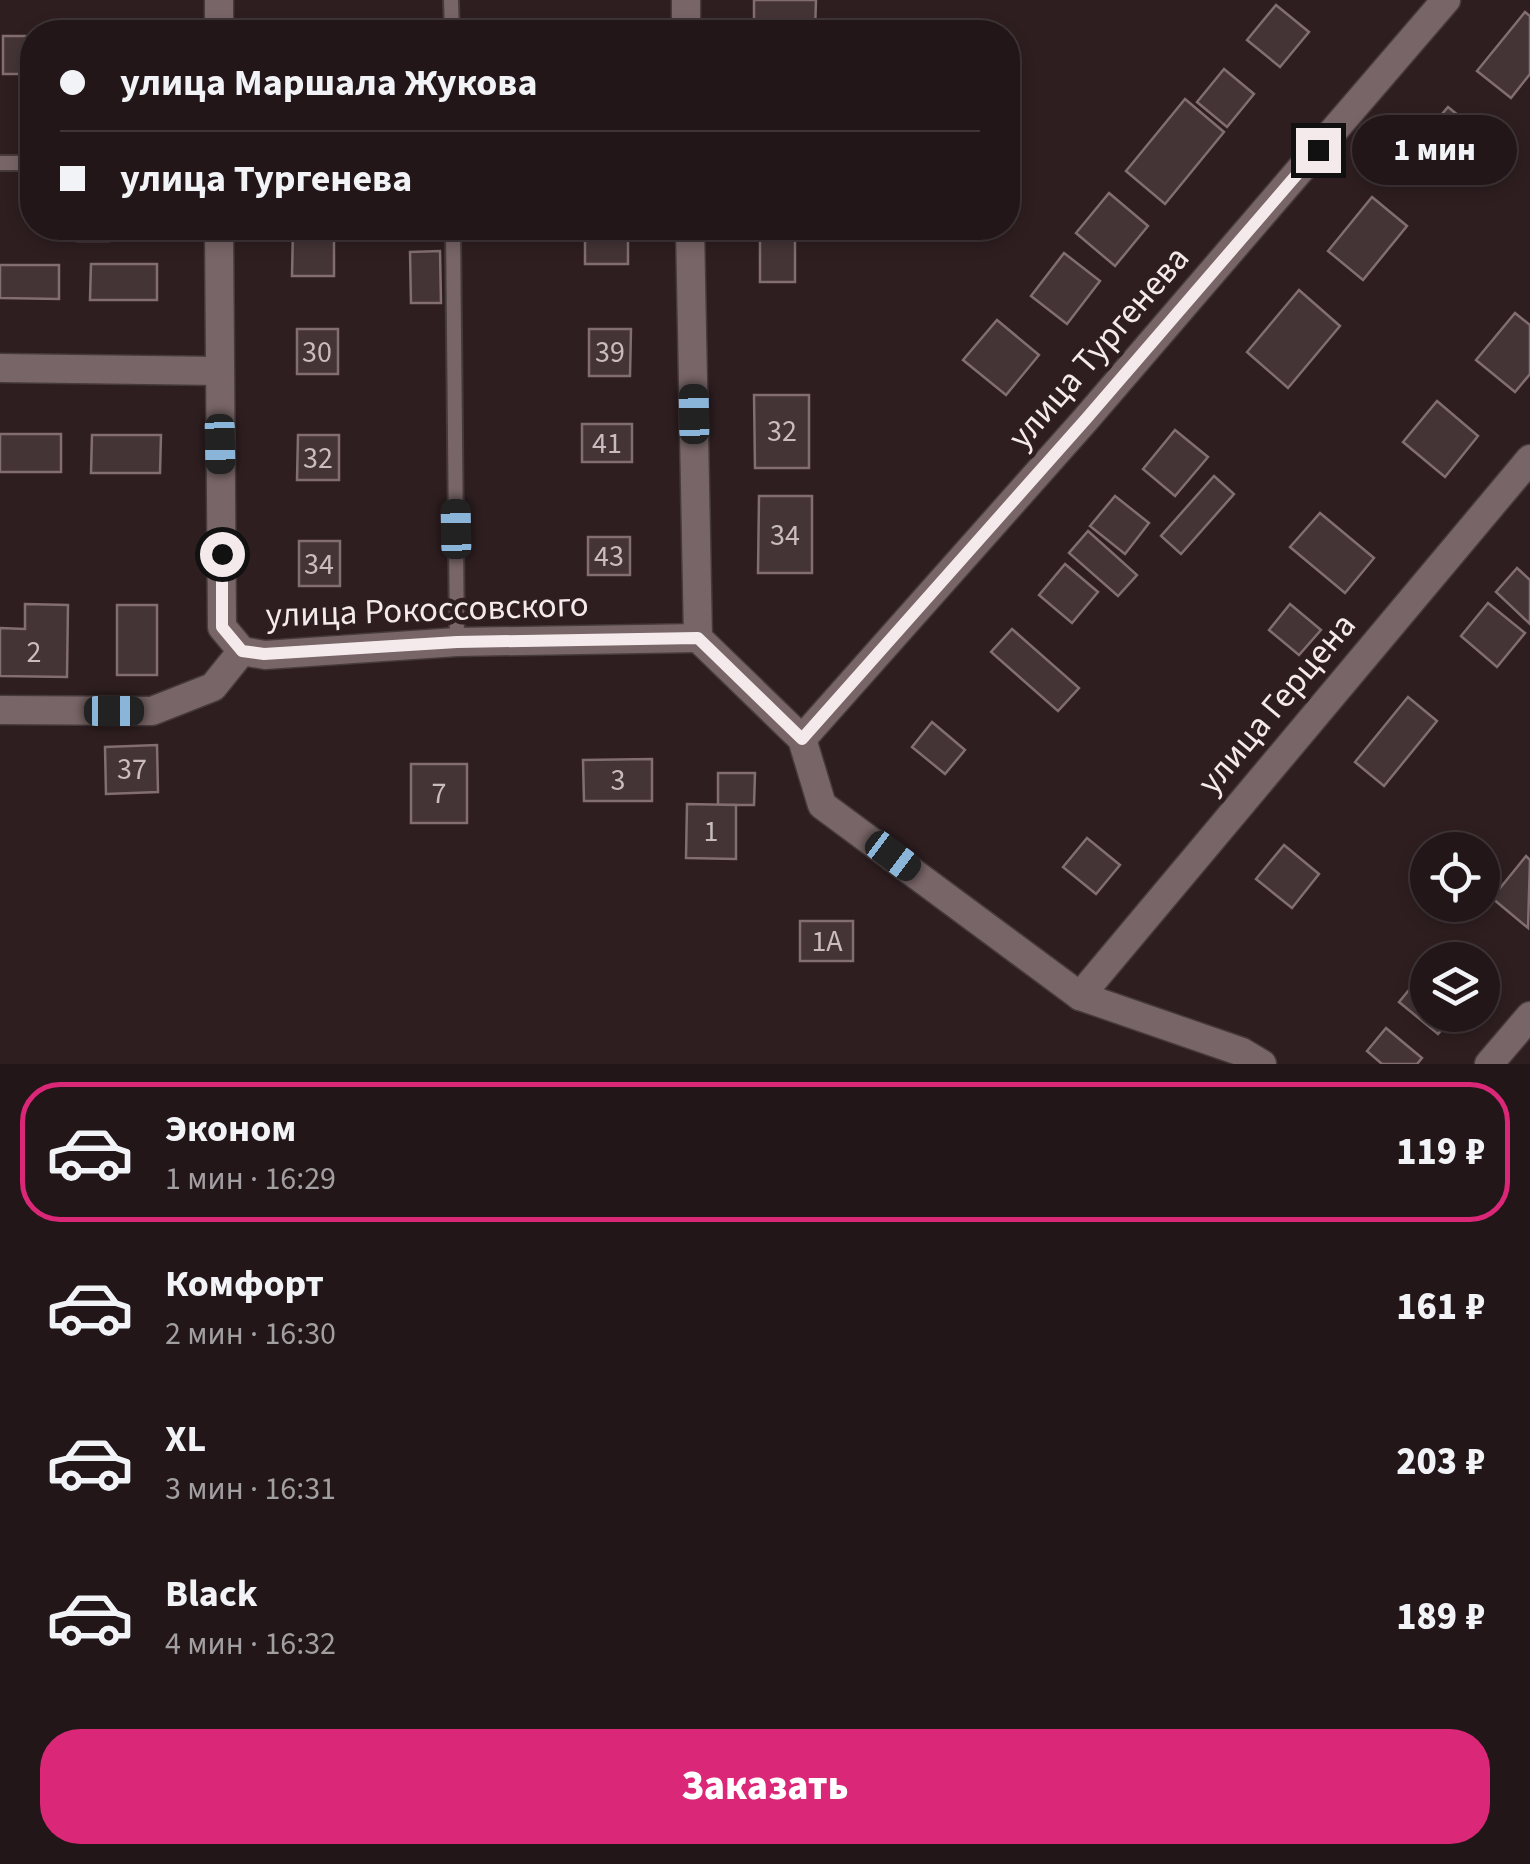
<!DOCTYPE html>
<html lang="ru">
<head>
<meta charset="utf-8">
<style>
	body { margin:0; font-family:"Source Sans 3",sans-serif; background:#2a1f21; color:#f1f3f6; height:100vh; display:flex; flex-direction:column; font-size:38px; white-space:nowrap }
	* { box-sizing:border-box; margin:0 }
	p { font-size:32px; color:#a29fa2 }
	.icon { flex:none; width:55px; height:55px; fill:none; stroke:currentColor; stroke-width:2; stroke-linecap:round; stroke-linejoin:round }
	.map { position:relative; height:1064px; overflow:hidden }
	.drawer { display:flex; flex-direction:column; background:#221618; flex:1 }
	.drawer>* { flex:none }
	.hud { position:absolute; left:20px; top:20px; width:1000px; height:220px; border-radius:40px; box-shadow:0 5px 15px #0003,0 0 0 2px #3f3537; display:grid; align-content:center; height:220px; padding:0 40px; background:#221618 }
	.fabs { position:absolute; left:1410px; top:832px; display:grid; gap:20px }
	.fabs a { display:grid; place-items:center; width:90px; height:90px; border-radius:50%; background:#221618; box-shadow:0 5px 15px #0003,0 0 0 2px #3f3537; font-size:50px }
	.end { position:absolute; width:45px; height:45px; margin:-22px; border:12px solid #f5eaeb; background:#111; box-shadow:0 0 0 5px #111 }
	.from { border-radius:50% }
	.bubble { position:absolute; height:70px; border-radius:35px; background:#221618; box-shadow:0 5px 15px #0003,0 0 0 2px #3f3537; font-size:32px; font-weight:800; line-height:70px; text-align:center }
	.car { position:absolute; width:30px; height:60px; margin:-30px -15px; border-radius:12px; box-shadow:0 0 8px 2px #0007; background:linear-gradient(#222 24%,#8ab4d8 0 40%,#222 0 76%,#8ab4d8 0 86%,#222 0) }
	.hud b { display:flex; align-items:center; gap:35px; height:95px; font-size:38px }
	.hud b+b { border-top:2px solid #3f3537 }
	.hud i { width:25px; height:25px; background:#f1f3f6 }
	ul { padding:18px 0 0; list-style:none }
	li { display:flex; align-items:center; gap:30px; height:140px; margin:0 20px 15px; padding:0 20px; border:5px solid transparent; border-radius:40px }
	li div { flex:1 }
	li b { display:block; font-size:38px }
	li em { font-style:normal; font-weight:800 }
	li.active { border-color:#db2777 }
	li>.icon { width:90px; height:90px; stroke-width:1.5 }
	.primary-button { display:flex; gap:20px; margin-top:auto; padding:20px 40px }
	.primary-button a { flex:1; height:115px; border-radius:40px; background:#db2777; color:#fff; font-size:40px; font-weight:800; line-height:115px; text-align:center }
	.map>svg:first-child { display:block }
	.building { fill:#443436; stroke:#826e70; stroke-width:2.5 }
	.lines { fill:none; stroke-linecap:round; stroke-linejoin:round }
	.service-casing { stroke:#463a3c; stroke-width:18 }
	.minor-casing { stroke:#463a3c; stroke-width:31 }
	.service { stroke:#786567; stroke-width:14 }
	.minor { stroke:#786567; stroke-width:28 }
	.route { stroke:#f5eaeb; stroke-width:12 }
	.labels { text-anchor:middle; stroke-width:9; stroke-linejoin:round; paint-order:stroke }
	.number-label { font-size:30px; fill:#c9bcbe }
	.street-label { font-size:35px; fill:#f5eaeb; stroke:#2e1e20 }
</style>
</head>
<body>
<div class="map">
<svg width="1530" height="1064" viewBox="0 0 1530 1064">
	<rect width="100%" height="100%" fill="#2e1e20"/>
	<g class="building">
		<path d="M754,0H816L815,32H754Z"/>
		<path d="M1276,5L1309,32L1280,67L1247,40Z"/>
		<path d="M1525,12L1530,16V74L1511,98L1477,71Z"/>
		<rect x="3" y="36" width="29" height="38"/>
		<path d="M1224,69L1254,94L1227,127L1197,102Z"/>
		<path d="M1185,99L1224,132L1165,204L1126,171Z"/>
		<path d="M1448,107L1480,133L1446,174L1414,147Z"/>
		<path d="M1109,193L1148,226L1115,266L1076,233Z"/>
		<path d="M1372,197L1407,226L1363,280L1328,251Z"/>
		<rect x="77" y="228" width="32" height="13"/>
		<rect x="760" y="228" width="35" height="54"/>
		<path d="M293,229H334V276H292Z"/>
		<path d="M628,229V264H585V230Z"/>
		<path d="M440,251L441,303H411L410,252Z"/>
		<path d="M1064,253L1100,281L1067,324L1031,296Z"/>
		<path d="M91,264H157V300H90Z"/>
		<path d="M0,265H59V299L0,298Z"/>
		<path d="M1299,290L1340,326L1288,388L1247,352Z"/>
		<path d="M1515,313L1530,325V374L1515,392L1476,360Z"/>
		<path d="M997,320L1039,355L1006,395L963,360Z"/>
		<rect x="297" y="329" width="41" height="45"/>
		<path d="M589,329H631L630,376H589Z"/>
		<path d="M754,395H809V468H755Z"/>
		<path d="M1437,401L1478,436L1445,477L1403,442Z"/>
		<rect x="582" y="424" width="50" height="38"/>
		<path d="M1175,430L1208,457L1175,496L1143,469Z"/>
		<rect x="0" y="434" width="61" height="38"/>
		<path d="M92,435H161L160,473H91Z"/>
		<path d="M298,435H339V480H297Z"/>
		<path d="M1214,476L1234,494L1181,554L1161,536Z"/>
		<path d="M759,496H812V573H758Z"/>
		<path d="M1115,496L1149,523L1125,554L1090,526Z"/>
		<path d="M1320,513L1374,558L1345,593L1290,547Z"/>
		<path d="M1088,531L1137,575L1118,596L1069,553Z"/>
		<rect x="588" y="537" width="42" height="38"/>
		<rect x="299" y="541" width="41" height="45"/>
		<path d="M1065,564L1098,592L1072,623L1039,595Z"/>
		<path d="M1517,568L1530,580V624L1496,592Z"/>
		<path d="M1488,603L1525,633L1497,667L1461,636Z"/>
		<path d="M25,604L68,605L67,677L0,676V628L25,629Z"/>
		<path d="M1290,604L1321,630L1299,655L1269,630Z"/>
		<rect x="117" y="605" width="40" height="70"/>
		<path d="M1012,629L1079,688L1058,711L991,652Z"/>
		<path d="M1408,697L1437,721L1384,786L1355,762Z"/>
		<path d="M932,722L965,750L945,774L912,747Z"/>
		<path d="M157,745L158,792L106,794L105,747Z"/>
		<path d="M652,759V801H584L583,760Z"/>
		<rect x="411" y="764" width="56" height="59"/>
		<path d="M718,773H755L754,805H718Z"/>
		<path d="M687,804L736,805V859L686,858Z"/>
		<path d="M1087,838L1120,865L1096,894L1063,867Z"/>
		<path d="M1284,845L1319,874L1292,908L1256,879Z"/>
		<path d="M1526,856L1530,860L1528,928L1492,898Z"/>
		<rect x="800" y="921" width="53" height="40"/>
		<path d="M1428,967V1015H1454L1438,1034L1399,1002Z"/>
		<path d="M1386,1028L1422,1058L1417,1064H1382L1367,1051Z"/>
	</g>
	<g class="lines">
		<g class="service-casing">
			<g id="service">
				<path d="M451,0L452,32"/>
				<path d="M0,163H32"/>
				<path d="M453,228L457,642"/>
			</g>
		</g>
		<g class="minor-casing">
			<g id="minor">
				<path d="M219,0V32"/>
				<path d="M686,0V32"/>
				<path d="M219,228L222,627L242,651"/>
				<path d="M690,228L698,638"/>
				<path d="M0,368L219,371"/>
				<path d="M698,638L802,739L822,805L1080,996L1242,1052L1262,1064"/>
				<path d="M242,651L265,655L457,642L698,638"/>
				<path d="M0,710L152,711L213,687L242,651"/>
				<path d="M802,739L1086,419L1446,0"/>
				<path d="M1080,996L1530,459"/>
				<path d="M1489,1064L1530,1016"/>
			</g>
		</g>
		<use href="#service" class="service"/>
		<use href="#minor" class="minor"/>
	</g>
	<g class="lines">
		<path class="route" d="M222,554V627L242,651L264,654L457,642L698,638L802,739L1086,419L1318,150"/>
	</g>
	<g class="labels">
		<g class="number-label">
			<text x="317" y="362">30</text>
			<text x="610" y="362">39</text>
			<text x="782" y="441">32</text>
			<text x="607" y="453">41</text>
			<text x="318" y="468">32</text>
			<text x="785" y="545">34</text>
			<text x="609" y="566">43</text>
			<text x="319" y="574">34</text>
			<text x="34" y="662">2</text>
			<text x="132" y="779">37</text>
			<text x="618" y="790">3</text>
			<text x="439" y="803">7</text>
			<text x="711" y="841">1</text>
			<text x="827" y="951">1А</text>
		</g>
		<g class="street-label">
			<text transform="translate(1098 347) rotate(-49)" y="12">улица Тургенева</text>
			<text transform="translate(427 609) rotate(-2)" y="12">улица Рокоссовского</text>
			<text transform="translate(1276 703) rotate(-50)" y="12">улица Герцена</text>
		</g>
	</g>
</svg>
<div class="fabs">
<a><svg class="icon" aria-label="locate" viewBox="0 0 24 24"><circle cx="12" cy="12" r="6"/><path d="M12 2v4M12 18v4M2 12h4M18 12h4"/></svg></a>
<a><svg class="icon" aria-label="layers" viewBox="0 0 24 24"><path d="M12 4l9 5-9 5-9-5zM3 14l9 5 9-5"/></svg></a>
</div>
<i class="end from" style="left:222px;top:554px"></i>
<i class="end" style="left:1318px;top:150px"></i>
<div class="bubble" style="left:1352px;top:115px;width:165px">1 мин</div>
<i class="car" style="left:694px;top:414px;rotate:359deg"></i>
<i class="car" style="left:220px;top:444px;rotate:179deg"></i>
<i class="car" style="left:456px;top:529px;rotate:359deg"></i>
<i class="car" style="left:114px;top:711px;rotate:90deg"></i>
<i class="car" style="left:893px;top:856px;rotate:127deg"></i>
<div class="hud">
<b><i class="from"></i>улица Маршала Жукова</b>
<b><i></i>улица Тургенева</b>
</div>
</div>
<section class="drawer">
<ul>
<li class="active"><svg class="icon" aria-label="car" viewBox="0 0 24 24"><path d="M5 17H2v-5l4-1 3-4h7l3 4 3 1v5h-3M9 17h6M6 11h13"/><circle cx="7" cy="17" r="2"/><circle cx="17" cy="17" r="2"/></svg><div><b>Эконом</b><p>1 мин · 16:29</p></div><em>119 ₽</em></li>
<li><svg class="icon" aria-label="car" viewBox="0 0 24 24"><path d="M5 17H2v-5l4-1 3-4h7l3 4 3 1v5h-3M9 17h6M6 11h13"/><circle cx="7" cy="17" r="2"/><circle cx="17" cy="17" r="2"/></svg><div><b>Комфорт</b><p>2 мин · 16:30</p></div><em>161 ₽</em></li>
<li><svg class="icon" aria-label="car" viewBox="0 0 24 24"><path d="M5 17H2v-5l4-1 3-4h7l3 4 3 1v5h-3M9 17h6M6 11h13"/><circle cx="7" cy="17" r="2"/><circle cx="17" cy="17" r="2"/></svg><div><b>XL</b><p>3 мин · 16:31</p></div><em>203 ₽</em></li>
<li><svg class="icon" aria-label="car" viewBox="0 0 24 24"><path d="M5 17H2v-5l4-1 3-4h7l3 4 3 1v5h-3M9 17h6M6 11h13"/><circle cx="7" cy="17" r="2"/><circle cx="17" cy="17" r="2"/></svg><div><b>Black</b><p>4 мин · 16:32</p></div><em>189 ₽</em></li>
</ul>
<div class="primary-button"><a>Заказать</a></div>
</section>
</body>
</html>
